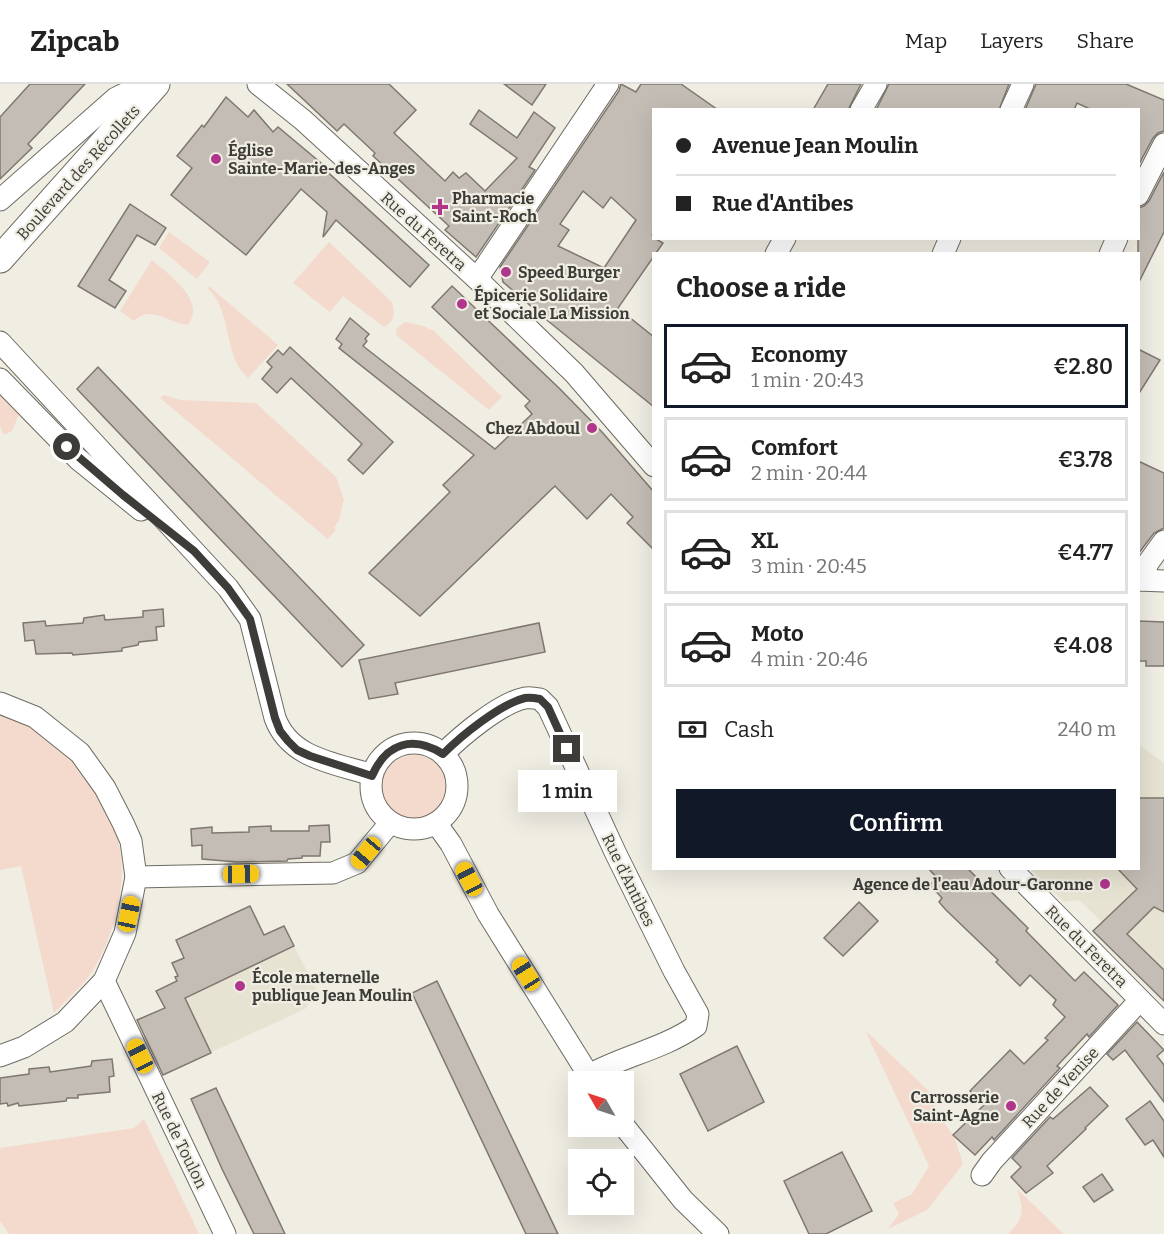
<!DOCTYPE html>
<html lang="en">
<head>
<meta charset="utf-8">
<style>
	body { margin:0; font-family:Bitter,serif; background:#f2f2f2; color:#222; height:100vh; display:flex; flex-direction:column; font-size:22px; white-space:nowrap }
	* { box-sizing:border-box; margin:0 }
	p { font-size:20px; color:#767676 }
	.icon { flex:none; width:33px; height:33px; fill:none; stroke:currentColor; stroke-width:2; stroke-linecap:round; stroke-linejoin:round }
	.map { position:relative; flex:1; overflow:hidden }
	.drawer { position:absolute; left:652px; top:168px; width:488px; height:618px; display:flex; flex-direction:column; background:#fff; border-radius:0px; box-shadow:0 6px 24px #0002 }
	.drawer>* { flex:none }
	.guide { position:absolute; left:652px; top:24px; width:488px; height:132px; border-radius:0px; box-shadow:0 6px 24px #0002; display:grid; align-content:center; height:132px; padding:0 24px; background:#fff }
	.needle { width:39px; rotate:309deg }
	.fabs { position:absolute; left:568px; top:987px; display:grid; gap:12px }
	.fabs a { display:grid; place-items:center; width:66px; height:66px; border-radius:0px; background:#fff; box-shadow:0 6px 24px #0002; font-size:30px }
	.end { position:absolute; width:27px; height:27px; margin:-14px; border:8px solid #3d3c38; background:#fff; box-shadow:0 0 0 3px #fff }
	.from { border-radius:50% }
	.bubble { position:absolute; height:42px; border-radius:0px; background:#fff; box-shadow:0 6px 24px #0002; font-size:20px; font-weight:600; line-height:42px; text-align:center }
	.car { position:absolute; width:18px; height:36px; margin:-18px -9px; border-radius:8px; box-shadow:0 0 4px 2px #0007; background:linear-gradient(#f5c518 24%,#345 0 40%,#f5c518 0 76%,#345 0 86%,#f5c518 0) }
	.guide b { display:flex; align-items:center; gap:21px; height:57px; font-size:22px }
	.guide b+b { border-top:2px solid #e0e0e0 }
	.guide i { width:15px; height:15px; background:#222 }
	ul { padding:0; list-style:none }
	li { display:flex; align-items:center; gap:18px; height:84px; margin:0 12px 9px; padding:0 12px; border:3px solid #e0e0e0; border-radius:0px }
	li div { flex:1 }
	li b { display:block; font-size:22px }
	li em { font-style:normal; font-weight:600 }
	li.on { border-color:#111827 }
	li>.icon { width:54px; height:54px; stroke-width:1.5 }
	h2 { padding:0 24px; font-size:27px; line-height:72px }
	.pay { display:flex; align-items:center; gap:15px; height:66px; padding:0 24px; font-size:22px }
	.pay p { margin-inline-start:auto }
	.button { display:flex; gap:12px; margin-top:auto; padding:12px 24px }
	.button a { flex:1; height:69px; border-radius:0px; background:#111827; color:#fff; font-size:24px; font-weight:600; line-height:69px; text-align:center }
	header { display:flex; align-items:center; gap:36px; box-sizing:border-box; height:84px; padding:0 30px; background:#fff; border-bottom:2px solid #e0e0e0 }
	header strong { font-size:28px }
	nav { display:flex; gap:33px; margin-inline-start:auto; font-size:21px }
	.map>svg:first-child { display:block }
	.built { fill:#e7e3d2 }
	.green { fill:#f4dacc }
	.building { fill:#c4bdb5; stroke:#7e7870; stroke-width:1.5; fill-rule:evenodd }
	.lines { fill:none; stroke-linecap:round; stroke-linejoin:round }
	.minor-casing { stroke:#6d6b62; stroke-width:23 }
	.major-casing { stroke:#6d6b62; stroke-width:29 }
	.minor { stroke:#fff; stroke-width:21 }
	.major { stroke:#fff; stroke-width:27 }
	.route { stroke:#3d3c38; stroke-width:8 }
	.poi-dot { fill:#af368b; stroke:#f0ede3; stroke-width:2 }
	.labels { text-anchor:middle; stroke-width:4.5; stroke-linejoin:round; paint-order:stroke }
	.poi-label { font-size:16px; font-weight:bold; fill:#3d3c38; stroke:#f0ede3; text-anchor:start }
	.street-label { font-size:16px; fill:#3d3c38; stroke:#f0ede3 }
</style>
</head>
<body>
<header>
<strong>Zipcab</strong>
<nav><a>Map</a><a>Layers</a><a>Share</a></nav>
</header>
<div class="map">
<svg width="1164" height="1150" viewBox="0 0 1164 1150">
	<rect width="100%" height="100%" fill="#f0ede3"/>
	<g class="built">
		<path d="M1139,661L1164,679V917L1093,847L1102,838L1079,816L1064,818L1031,785L1138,784Z"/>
		<path d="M250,822L264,851L284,842L317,907L305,925L162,991L137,937L165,924L156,907L177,897L178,892L172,879L184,873L176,856Z"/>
	</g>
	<g class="green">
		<path d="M169,148L210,178L197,195L159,164Z"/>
		<path d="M329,158L392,218C395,229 395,237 384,243L343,212L330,228L293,199Z"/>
		<path d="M152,176C168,190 207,216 188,241C168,239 151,220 134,237L120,227Z"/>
		<path d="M209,202L278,261L248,294C245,290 240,286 238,282C225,258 229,224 208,205Z"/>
		<path d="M405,238L423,242L434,247L502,313L489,326L397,252L396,245Z"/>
		<path d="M0,301L22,323L12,347L4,351L0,343Z"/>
		<path d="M164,311L180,316L256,319L336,393L344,416L339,436L334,444L336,446L328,455L160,314Z"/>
		<path d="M0,625C16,630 50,651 62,663C69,671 75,680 82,688C120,737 130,774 115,834C109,855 100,878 86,896C76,908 64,918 54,929L21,782L0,786Z"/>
		<circle cx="414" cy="703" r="32"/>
		<path d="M865,946L932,1010L936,1028L954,1052L963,1080L927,1126L888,1145L899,1130L893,1119L912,1110L929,1082Z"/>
		<path d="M144,1035L199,1150H9L0,1137V1064L134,1044Z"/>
		<path d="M1017,1105L1064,1150H1008C1025,1133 1024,1127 1017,1105Z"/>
	</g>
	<g class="building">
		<path d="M30,0H85L28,60L32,64L0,95V33Z"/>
		<path d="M287,0H389L416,26L394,49L445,97L453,88L459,94L466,89L485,107L517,74L470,40L479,26L517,54L534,28L555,44L529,83L535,86L476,173L445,146L449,142L373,72L375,69L344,40L337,47Z"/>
		<path d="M504,0H546L532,21Z"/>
		<path d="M621,0L636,8L641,0H681L718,26H654V148L652,151L654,154L663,159L618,224L654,253V323L548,237L503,198L500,183L619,7ZM583,107L603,124L611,113L636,136L604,184L558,162L569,146L560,140Z"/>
		<path d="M828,0H861L848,26H813Z"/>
		<path d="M889,0H1009L999,26H876Z"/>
		<path d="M1036,0H1126L1164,16V47L1158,49L1153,54L1138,82V26H1092L1077,19L1074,26H1025Z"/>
		<path d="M226,13L248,33L254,26L273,48L278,43L321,79L320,81L429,181L410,203L336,136L323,153L327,128L301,105L246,171L171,111L192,84L177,72L202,41L204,43Z"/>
		<path d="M1164,88V148L1138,200V124L1144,122L1149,117Z"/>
		<path d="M130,120L166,144L155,161L137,151L109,196L126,207L115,224L78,202Z"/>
		<path d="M452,202L560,305L602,348L654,408V466L627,439L633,433L611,410L587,435L555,402L420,532L369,489L450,408L443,401L474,371L339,264L342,260L336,255L350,234L369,250L365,255L367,257L363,262L495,365L532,330L525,322L530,317L432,223Z"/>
		<path d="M290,263L393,358L363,390L348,376L362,360L291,294L277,309L262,295L272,283L267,278L278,266L283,271Z"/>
		<path d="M1138,265L1160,276L1138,311Z"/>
		<path d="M98,283L364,561L342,583L77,305Z"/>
		<path d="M1138,377L1164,389V444L1154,449L1138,470Z"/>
		<path d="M163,525L164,542L156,543L157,556L139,558L138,561L122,564V567L73,571L72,569L36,570L34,556L25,557L23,539L45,537L46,542L83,539L84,534L104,531L105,536L143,533V527Z"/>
		<path d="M1138,537L1164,538V582H1146V577H1138Z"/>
		<path d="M539,539L545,568L395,599L398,610L369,615L359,576Z"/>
		<path d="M1138,714H1164V828L1154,823L1127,850L1164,886V917L1093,847L1137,805L1117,784H1138Z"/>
		<path d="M329,741L330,758H321L320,772H302V774L288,775L287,777L237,778L202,775V761L192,762L191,745L212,743V749L249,748V743L271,742V747H309V742Z"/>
		<path d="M928,784H967L1028,844L1026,847L1075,897L1084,888L1118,921L1089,953L1087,950L1057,982L1060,984L994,1056L992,1053L975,1071L953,1051L984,1021L970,1007L1010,966L1024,980L1048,956L1045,954L1065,933L1053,921L1056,916L1030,891L1020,902L996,878L998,876L946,826L939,818L942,814L930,801L937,794Z"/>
		<path d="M859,818L878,837L843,872L824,854Z"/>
		<path d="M250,822L264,851L284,842L294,862L185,914L211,969L163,991L137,936L165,924L156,907L177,897L175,893L178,892L172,879L184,874L176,856Z"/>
		<path d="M437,897L558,1150H526L412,909Z"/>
		<path d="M1137,938L1164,966L1157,972L1164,981V1018L1125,966L1113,976L1107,970Z"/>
		<path d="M737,962L764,1018L708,1047L680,990Z"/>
		<path d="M112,975L114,992L109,993L110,1008L78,1011V1014H67L66,1017L19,1022L18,1019L8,1022L7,1019L0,1020V994L29,990V985L49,983L50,988L91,982L92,977Z"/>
		<path d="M1090,1003L1108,1022L1085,1044L1086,1045L1047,1082L1053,1089L1026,1109L1011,1093L1021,1083L1012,1074L1050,1033L1053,1035Z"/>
		<path d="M216,1004L285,1150H254L222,1085L191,1015Z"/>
		<path d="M1150,1017L1164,1037V1073L1153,1056L1145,1061L1126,1035Z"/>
		<path d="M842,1068L872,1127L826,1150H809L784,1097Z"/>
		<path d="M1102,1090L1113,1106L1094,1118L1083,1103Z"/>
	</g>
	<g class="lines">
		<g class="minor-casing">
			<g id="minor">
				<path d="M258,0L303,36L477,195L574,289L654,382"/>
				<path d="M861,26L876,0"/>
				<path d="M1011,26L1023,0"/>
				<path d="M1138,111L1164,60"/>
				<path d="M0,116L116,14L145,0"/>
				<path d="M776,170L785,154"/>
				<path d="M943,170L950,154"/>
				<path d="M1110,170L1117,154"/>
				<path d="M477,195L608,0"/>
				<path d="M0,258L228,504L250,535L275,634C290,675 335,679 372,691"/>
				<path d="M0,295L78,375L141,426"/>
				<path d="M1138,496L1164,497"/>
				<path d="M1142,496L1148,479L1164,457"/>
				<path d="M0,619L35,633L80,669L105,704L123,739L131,757L136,793L125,849L104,897L65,938L24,963L0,972"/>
				<circle cx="414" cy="702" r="43"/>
				<path d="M443,670C461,652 500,619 525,614C530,613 535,614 540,615L548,623L616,770L674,887L698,930L696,942C663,965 623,972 589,991"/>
				<path d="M436,739L451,760L488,830L593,998"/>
				<path d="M1010,784L1164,940"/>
				<path d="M136,793L333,789L357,779L390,739"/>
				<path d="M104,897L225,1150"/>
				<path d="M624,1042L683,1116L718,1150"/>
				<path d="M982,1091L992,1077L1140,916"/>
			</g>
		</g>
		<g class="major-casing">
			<path id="major" d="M0,175L156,0"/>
		</g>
		<use href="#minor" class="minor"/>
		<use href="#major" class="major"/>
	</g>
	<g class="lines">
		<path class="route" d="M67,363L123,411L194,467L228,504L250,535L275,634L280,647L288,657L297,666L310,672L372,692C386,659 413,651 443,670C461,652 500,620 525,614C530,613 535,614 540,615L548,623L567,665"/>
	</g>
	<g class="poi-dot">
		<circle cx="216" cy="75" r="6"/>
		<path d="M437 114h6v6h6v6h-6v6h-6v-6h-6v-6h6z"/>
		<circle cx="506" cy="188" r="6"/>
		<circle cx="462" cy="220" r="6"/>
		<circle cx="592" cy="344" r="6"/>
		<circle cx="1105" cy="800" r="6"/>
		<circle cx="240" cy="902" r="6"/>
		<circle cx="1011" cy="1022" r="6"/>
	</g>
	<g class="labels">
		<g class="poi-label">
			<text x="228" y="72">Église<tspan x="228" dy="18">Sainte-Marie-des-Anges</tspan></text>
			<text x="452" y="120">Pharmacie<tspan x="452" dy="18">Saint-Roch</tspan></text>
			<text x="518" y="194">Speed Burger</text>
			<text x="474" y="217">Épicerie Solidaire<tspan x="474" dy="18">et Sociale La Mission</tspan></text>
			<text x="580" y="350" text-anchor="end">Chez Abdoul</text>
			<text x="1093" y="806" text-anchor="end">Agence de l'eau Adour-Garonne</text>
			<text x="252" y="899">École maternelle<tspan x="252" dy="18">publique Jean Moulin</tspan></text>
			<text x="999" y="1019" text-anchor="end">Carrosserie<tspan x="999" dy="18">Saint-Agne</tspan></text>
		</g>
		<g class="street-label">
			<text transform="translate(78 88) rotate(-48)" y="6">Boulevard des Récollets</text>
			<text transform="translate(424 147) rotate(42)" y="6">Rue du Feretra</text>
			<text transform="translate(629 796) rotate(64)" y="6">Rue d'Antibes</text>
			<text transform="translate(1087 862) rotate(45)" y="6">Rue du Feretra</text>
			<text transform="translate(1060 1003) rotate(-47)" y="6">Rue de Venise</text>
			<text transform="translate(180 1056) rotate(64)" y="6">Rue de Toulon</text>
		</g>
	</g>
</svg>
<div class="fabs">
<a><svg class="needle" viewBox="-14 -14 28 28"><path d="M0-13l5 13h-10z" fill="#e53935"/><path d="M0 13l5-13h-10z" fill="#767676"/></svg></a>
<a><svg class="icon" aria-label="locate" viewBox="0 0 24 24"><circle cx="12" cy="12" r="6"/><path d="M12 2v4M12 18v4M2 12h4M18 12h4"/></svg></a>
</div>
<i class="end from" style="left:67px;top:363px"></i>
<i class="end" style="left:567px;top:665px"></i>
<div class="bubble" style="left:518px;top:686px;width:99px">1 min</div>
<i class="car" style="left:366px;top:769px;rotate:220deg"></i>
<i class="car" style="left:241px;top:790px;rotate:89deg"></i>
<i class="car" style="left:469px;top:795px;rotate:332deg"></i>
<i class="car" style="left:129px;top:830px;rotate:12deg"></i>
<i class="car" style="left:526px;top:890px;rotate:328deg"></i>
<i class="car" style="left:140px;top:972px;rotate:334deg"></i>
<div class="guide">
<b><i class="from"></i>Avenue Jean Moulin</b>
<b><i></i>Rue d'Antibes</b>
</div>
<section class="drawer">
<h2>Choose a ride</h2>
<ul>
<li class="on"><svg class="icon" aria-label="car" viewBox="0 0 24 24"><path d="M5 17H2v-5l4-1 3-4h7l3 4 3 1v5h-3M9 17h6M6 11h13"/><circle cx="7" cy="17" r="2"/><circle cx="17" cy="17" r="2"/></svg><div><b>Economy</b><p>1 min · 20:43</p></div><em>€2.80</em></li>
<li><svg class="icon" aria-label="car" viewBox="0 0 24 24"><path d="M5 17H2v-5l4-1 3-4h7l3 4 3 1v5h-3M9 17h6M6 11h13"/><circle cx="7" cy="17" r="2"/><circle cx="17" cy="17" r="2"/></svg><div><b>Comfort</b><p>2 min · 20:44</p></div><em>€3.78</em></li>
<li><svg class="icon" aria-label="car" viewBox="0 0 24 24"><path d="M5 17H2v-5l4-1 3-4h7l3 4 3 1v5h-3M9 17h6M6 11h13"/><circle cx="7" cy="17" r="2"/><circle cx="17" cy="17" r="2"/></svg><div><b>XL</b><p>3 min · 20:45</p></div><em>€4.77</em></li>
<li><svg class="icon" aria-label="car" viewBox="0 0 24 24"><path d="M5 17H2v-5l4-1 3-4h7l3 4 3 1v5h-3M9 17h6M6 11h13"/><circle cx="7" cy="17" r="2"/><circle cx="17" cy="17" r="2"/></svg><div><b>Moto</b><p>4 min · 20:46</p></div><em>€4.08</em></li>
</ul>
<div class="pay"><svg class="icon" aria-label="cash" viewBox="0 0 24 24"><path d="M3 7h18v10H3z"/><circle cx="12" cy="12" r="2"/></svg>Cash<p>240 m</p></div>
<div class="button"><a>Confirm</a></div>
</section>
</div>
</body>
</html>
